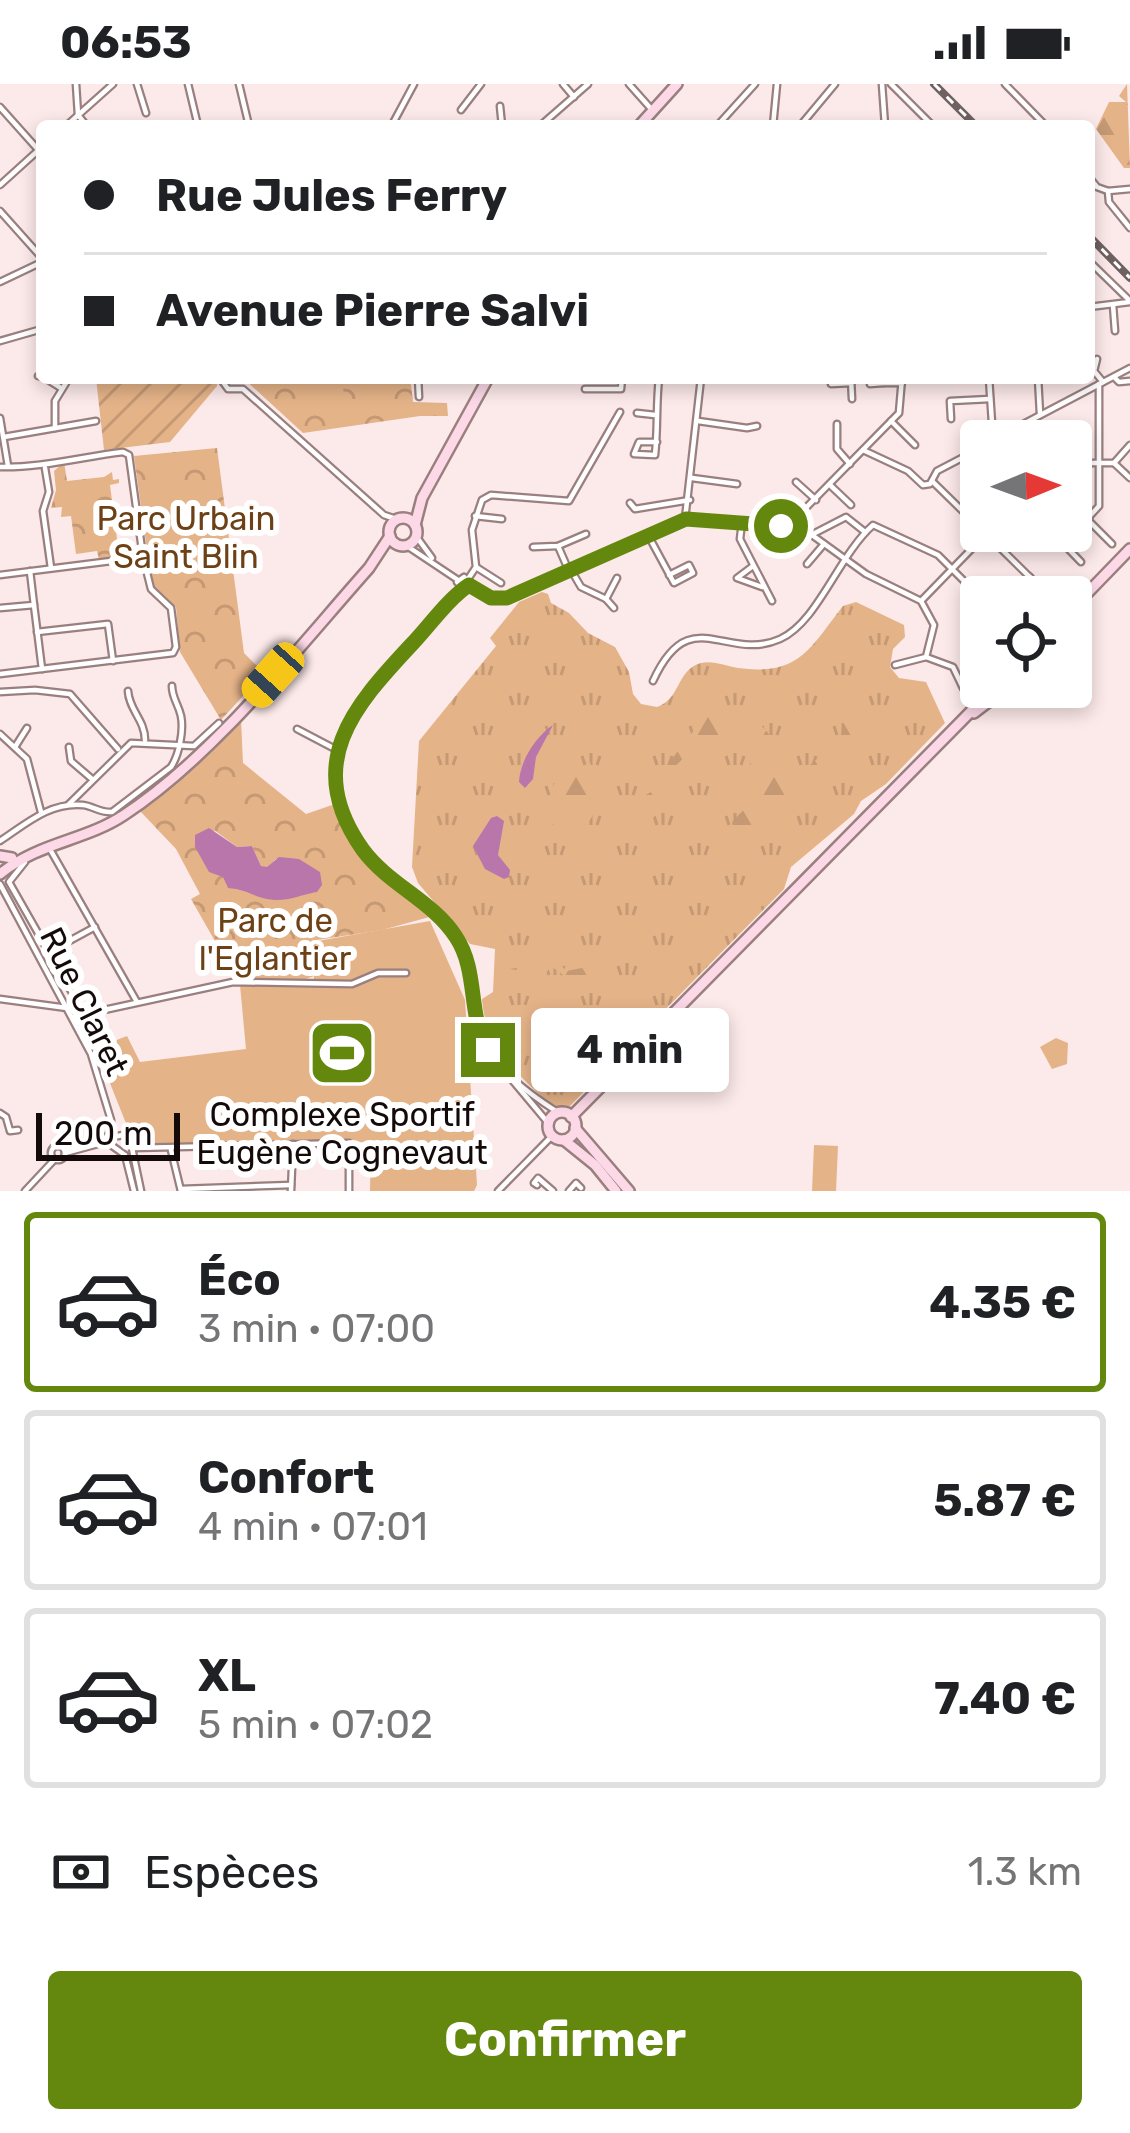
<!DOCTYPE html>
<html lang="fr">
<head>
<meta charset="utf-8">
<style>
	body { margin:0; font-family:Rubik,sans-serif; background:#f6f6f6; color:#202124; height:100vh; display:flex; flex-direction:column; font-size:45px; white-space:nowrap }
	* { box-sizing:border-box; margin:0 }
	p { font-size:39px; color:#757577 }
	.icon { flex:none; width:66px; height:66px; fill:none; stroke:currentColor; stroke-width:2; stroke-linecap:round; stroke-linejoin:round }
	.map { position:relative; height:1107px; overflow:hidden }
	.details { display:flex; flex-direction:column; background:#fff; flex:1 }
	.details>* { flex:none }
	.top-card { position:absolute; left:36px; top:36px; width:1059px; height:264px; border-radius:12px; box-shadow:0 6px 18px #0003; display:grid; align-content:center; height:264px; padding:0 48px; background:#fff }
	.needle { width:78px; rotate:89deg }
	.controls { position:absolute; left:960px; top:336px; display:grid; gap:24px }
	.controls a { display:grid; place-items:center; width:132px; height:132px; border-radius:12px; background:#fff; box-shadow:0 6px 18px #0003; font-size:60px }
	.scale { position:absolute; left:36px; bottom:30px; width:144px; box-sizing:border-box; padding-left:12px; border:6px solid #140a0a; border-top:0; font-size:33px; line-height:42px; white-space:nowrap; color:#140a0a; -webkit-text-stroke:9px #fff; paint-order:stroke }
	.end { position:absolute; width:54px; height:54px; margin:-27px; border:15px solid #63880d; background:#fff; box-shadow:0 0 0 6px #fff }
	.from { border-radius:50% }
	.bubble { position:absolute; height:84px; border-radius:12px; background:#fff; box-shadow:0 6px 18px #0003; font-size:39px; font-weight:700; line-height:84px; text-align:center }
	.car { position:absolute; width:36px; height:72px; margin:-36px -18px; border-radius:15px; box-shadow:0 0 9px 3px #0007; background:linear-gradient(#f5c518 24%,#345 0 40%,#f5c518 0 76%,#345 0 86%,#f5c518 0) }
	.top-card b { display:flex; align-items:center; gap:42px; height:114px; font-size:45px }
	.top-card b+b { border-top:3px solid #e0e0e0 }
	.top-card i { width:30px; height:30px; background:#202124 }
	ul { padding:21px 0 0; list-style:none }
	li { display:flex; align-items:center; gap:36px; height:180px; margin:0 24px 18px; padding:0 24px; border:6px solid #e0e0e0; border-radius:12px }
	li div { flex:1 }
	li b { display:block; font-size:45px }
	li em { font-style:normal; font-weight:700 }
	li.active { border-color:#63880d }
	li>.icon { width:108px; height:108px; stroke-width:1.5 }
	.pay { display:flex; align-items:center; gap:30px; height:132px; padding:0 48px; font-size:45px }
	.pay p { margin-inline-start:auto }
	.action { display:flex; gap:24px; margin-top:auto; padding:24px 48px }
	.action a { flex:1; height:138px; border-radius:12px; background:#63880d; color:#fff; font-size:48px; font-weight:700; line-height:138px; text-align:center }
	.status { display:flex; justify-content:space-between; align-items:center; height:84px; padding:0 60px; background:#fff; direction:ltr }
	.status svg { height:33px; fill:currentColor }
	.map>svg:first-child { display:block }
	.grass { fill:url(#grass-tufts) }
	.forest { fill:url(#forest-firs) }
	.park { fill:url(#park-crowns); fill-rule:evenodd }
	.garden { fill:url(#garden-furrows) }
	.pitch { fill:#e5b388 }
	.water { fill:#b976ab }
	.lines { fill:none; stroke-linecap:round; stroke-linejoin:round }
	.minor-casing { stroke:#9a7f7f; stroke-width:9 }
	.secondary-casing { stroke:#9a7f7f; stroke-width:14 }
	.minor { stroke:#fff; stroke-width:4.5 }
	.secondary { stroke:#fdd9e8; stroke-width:9 }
	.rail-casing { stroke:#6f6161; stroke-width:8 }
	.rail { stroke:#fff; stroke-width:3; stroke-dasharray:9; stroke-linecap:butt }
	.route { stroke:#63880d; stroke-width:15 }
	.labels { text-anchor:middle; stroke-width:12; stroke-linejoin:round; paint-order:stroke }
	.park-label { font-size:33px; fill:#6d4115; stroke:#fff }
	.street-label { font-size:33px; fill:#140a0a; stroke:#fff }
	.poi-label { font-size:33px; fill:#140a0a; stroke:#fff }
</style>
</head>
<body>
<div class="status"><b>06:53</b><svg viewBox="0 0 49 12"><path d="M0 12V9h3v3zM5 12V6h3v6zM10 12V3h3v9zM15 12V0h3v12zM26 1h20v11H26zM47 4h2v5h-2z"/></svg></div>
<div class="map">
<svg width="1130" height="1107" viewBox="0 0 1130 1107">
	<defs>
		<pattern id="grass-tufts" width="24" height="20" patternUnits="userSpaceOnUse" patternTransform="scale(3)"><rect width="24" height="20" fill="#e5b388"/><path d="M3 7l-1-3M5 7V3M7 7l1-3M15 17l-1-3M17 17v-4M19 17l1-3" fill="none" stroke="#c49974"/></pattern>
		<pattern id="forest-firs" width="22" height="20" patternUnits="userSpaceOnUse" patternTransform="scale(3)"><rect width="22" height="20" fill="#e5b388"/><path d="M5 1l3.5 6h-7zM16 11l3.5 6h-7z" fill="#c49974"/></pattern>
		<pattern id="park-crowns" width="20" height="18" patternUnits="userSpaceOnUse" patternTransform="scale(3)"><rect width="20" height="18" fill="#e5b388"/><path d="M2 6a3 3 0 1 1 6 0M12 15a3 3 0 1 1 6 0" fill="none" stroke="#c49974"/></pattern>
		<pattern id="garden-furrows" width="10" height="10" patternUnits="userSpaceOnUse" patternTransform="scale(3)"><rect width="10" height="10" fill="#e5b388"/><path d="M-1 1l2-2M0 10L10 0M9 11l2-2" fill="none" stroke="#c49974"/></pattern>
	</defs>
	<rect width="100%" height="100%" fill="#fce9e9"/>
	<g class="grass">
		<path d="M542,508L548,510L551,519L569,529L588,549L615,563L629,588L633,610L641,620L657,623C681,615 676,586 701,579C713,576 726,582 738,584C800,592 809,565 843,522L856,518L904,541L905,553L893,565L890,583L899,594L926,598L945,639L886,700L861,717L854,730L791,783L784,805L569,1023L554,1024C519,991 486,966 482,915L493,908L495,865L470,860L418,799L412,783L419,657L496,562L490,554L519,518Z"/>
		<path d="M1056,954L1068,959L1067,980L1052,985L1040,963Z"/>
	</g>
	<g class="forest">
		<path d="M1127,0L1130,84H1124L1096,45L1109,18H1126L1119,12Z"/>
		<path d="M857,622L864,639L842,675L818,699L781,718L775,732L737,770L732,737C757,715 759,705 748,673L759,655L743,638L724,675L717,666L693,664L666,692L671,704L645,748L622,758L633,740L634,718L656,705L655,697L695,645L696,630L710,627L719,638L726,632L751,630L769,650L760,670L763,681L783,696C810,687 815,672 839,661L844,635Z"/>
		<path d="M590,678L593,689L585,696L595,700C605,728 582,753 555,756L548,749L558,730L548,717L556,695H565Z"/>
		<path d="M554,872L566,887L582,884L613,894L563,891L551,882L546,889L509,885L538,881L541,873Z"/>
	</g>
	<g class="park">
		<path d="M243,294H414L411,300L413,318L447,319L448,332H420L303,349Z"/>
		<path d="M217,364L244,569L264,589L221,636L180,568L176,523L152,502L134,372Z"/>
		<path d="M64,378L67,397L104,393L112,388L113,396L119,395V399L110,401L118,463H128V470L99,475L97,467L76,470L71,432L61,433L62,423L51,424L56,406L54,387Z"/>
		<path d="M241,636L243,679L306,730L338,719C358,771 391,798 433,832L382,846L317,856L314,892L306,895L236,894L191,815L200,810L176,765L140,727L203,675ZM214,746L237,763L252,762L261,782L267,784L276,775L316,808L269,815L227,802Z"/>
	</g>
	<path class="garden" d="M96,294H218L217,302L170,358L104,366Z"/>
	<g class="pitch">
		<path d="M306,294H341L346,320L312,325Z"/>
		<path d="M176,409L182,459L154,463L148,413Z"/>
		<path d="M430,837L465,916L477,1101L474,1107H370L371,1058L135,1062L96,964L127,952L140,978L246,965L240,901H313L318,857Z"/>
		<path d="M814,1061L838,1062L836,1107H812Z"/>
	</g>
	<g class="water">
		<path d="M553,641L536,673L533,695L525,704L519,698C520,677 536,652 553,641Z"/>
		<path d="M497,732L504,737L498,771L510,786L509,793L504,795L485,785L473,762L491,734Z"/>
		<path d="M209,744L237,763L252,762L261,782L267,783L279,773L299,775L320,788L322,801L317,808C300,811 284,819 267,815C253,812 244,805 228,804L223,793L209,788L195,763V751Z"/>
	</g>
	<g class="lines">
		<g class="minor-casing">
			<g id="minor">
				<path d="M76,0L78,31L87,42"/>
				<path d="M137,0L146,29"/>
				<path d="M188,0L198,42"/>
				<path d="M239,0L249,42"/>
				<path d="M563,0L574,13"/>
				<path d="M629,0L653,27"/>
				<path d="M882,0L885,42"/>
				<path d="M891,0L933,42"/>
				<path d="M1005,0L1046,42"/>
				<path d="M500,22L502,42"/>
				<path d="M0,23L42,70"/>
				<path d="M461,26L481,0"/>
				<path d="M392,41L414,0"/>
				<path d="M66,42L113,0"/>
				<path d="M540,42L588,0"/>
				<path d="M717,42L755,0"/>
				<path d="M773,42L777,0"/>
				<path d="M800,42L835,0"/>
				<path d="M1089,93L1097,103L1108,107"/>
				<path d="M0,101L42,63"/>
				<path d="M1108,107L1109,118L1130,144"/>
				<path d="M1108,107L1130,105"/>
				<path d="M0,127L42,174"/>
				<path d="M1089,177L1130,217"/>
				<path d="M0,198L42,178"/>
				<path d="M1113,221L1115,247"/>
				<path d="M1089,223L1130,218"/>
				<path d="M0,257L42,245"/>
				<path d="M1097,275L1094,287L1103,298"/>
				<path d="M38,292L42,293"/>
				<path d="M1114,293L1119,298L1130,297"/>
				<path d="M45,294L61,304"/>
				<path d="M220,294L228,305H243L384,431L399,436"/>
				<path d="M418,294L419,313"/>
				<path d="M784,294H785"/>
				<path d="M851,294L852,315"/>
				<path d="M870,294V300L883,299"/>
				<path d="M883,294V299H902"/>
				<path d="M989,294L993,354"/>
				<path d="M1038,294L1040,330"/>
				<path d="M831,300L851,299"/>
				<path d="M585,305H621L622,294"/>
				<path d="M637,329L655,331"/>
				<path d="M0,334L8,382"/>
				<path d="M951,335L950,317L990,315"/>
				<path d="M698,337L747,344L757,342"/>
				<path d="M891,337L915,361"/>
				<path d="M837,340V365L850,380"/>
				<path d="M55,344V317L69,294"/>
				<path d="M4,353L96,337"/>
				<path d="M991,357L1130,284"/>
				<path d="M657,358H639L634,370L655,371C658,344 656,321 659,294"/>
				<path d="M863,366L908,387L923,401L930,400L937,387L981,364"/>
				<path d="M1071,379H1114"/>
				<path d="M1114,379L1130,361"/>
				<path d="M1114,379L1130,394"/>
				<path d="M0,383C42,384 80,373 123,368L129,371L143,473L151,505L171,524L176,563L173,569L0,590"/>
				<path d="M45,384L49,408L43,427L51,484"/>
				<path d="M692,394L737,400"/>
				<path d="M932,397L981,445"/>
				<path d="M796,398L816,416"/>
				<path d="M830,401L851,421"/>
				<path d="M1071,417L1089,435"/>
				<path d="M630,419L635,425L690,416"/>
				<path d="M960,424L981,404"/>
				<path d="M475,432L502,435"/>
				<path d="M685,435L701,294"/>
				<path d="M797,435L812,451L866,490L921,517L934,541L926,573L895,581"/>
				<path d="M1088,436L1112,460"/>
				<path d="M742,438L740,455L772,517"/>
				<path d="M983,447L1050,513"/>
				<path d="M1051,447L1081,478"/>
				<path d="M815,449L846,433L865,448"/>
				<path d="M648,451L674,499L693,489L689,481L669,491"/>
				<path d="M416,452L432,474"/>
				<path d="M1064,460L1099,422V300"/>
				<path d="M407,462L458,496"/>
				<path d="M558,462L568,485"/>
				<path d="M533,463L558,462L586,450"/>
				<path d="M807,480L824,460"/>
				<path d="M753,482L737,494L762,503"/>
				<path d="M476,483L501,499"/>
				<path d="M571,486L581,503L606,515"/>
				<path d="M0,491L143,473"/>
				<path d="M464,493L469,499L463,504L457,498Z"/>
				<path d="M468,495L476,483L472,446L482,416L491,411L569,417L620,328"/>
				<path d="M469,501L491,514H507L685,435L773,442L790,440L899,329L902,294"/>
				<path d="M463,504C393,591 272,663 376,781C402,811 444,826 462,863C472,883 471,904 474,926C479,973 521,1005 559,1029"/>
				<path d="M1010,513L1030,493"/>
				<path d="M922,516L989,447"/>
				<path d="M34,521L42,585"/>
				<path d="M0,524L34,521L30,487"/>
				<path d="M614,524L606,515L617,494"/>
				<path d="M37,548L108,540L113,577"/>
				<path d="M926,573L953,583L963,604"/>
				<path d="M653,597C690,516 726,579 780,555C818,538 838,472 873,441L938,471L979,512"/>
				<path d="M128,607C129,626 145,636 145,656"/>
				<path d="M0,608L35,606L70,610L118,665"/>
				<path d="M297,645L337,666"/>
				<path d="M0,650L27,675L41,728"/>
				<path d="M15,663L27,644"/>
				<path d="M69,663L71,677L92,695"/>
				<path d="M68,721L131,659L194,662L219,639"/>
				<path d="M0,757C27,739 50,718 83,721C93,722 100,729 112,728L171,683C179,671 184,647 181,632C178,619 172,614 172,602"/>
				<path d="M51,767L137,918"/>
				<path d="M25,778L9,798L79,921"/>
				<path d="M0,800L91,970L111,1036V1047L104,1056L125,1071L134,1107"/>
				<path d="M49,868L95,843"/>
				<path d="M0,915L67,924"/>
				<path d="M72,933L233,898L352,900L378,889H406"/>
				<path d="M513,997L549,1040"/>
				<path d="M0,1029L6,1033L10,1047L18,1046"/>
				<path d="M118,1052L128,1050L132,1064L349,1059V1107"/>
				<circle cx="58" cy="1069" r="7"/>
				<path d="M132,1064L141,1107"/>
				<path d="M64,1065L104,1054"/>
				<path d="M171,1066L181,1107"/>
				<path d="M65,1069L105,1058"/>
				<path d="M537,1101L534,1099L538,1094L553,1107"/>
				<path d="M181,1105L291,1101"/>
				<path d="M25,1107L54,1076"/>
				<path d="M291,1107L293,1060"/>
				<path d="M498,1107L552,1052"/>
				<path d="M569,1107L576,1099L581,1104"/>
			</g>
		</g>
		<g class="secondary-casing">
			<g id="secondary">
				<path d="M639,42L677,0"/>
				<circle cx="403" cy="448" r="14"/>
				<path d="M415,441L422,414L488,294"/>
				<path d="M1071,526L1130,465"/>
				<path d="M974,629L1008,603"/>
				<path d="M0,772L12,774"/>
				<path d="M0,790C39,758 85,757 124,731C214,672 297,565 369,484L390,452"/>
				<circle cx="562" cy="1042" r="14"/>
				<path d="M571,1033L995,603"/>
				<path d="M575,1044L629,1107"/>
				<path d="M564,1056L595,1081L616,1107"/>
			</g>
		</g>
		<use href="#minor" class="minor"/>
		<use href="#secondary" class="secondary"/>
		<g class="rail-casing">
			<g id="rail">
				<path d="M934,0L976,42"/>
				<path d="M1089,152L1130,194"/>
			</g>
		</g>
		<use href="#rail" class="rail"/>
	</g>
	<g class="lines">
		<path class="route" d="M488,966C467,931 479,888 456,853C433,817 389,801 363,766C302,680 353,623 412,560C430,541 448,515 469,501L491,514H507L686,435L781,442"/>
	</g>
	<defs>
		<g id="stadium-square" transform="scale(3.45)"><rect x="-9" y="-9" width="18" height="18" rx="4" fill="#63880d" stroke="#fff"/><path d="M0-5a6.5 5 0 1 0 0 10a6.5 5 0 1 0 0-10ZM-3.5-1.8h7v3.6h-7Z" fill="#fff"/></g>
	</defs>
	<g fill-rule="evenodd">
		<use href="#stadium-square" x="342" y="969"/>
	</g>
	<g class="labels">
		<g class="park-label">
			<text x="186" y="446">Parc Urbain<tspan x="186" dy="38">Saint Blin</tspan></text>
			<text x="275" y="848">Parc de<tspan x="275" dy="38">l'Eglantier</tspan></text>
		</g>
		<g class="street-label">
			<text transform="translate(85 917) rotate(64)" y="12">Rue Claret</text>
		</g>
		<g class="poi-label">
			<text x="342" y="1042">Complexe Sportif<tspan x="342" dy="38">Eugène Cognevaut</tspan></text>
		</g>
	</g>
</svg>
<div class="controls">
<a><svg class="needle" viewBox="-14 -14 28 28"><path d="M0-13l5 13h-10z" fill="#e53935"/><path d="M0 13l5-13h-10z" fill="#757577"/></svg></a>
<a><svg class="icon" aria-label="locate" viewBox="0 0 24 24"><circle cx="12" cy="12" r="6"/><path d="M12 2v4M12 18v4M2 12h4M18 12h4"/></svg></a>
</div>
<div class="scale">200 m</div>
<i class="end from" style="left:781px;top:442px"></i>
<i class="end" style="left:488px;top:966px"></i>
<div class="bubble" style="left:531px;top:924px;width:198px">4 min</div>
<i class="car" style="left:273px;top:591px;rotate:222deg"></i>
<div class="top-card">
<b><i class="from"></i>Rue Jules Ferry</b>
<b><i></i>Avenue Pierre Salvi</b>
</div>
</div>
<section class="details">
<ul>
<li class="active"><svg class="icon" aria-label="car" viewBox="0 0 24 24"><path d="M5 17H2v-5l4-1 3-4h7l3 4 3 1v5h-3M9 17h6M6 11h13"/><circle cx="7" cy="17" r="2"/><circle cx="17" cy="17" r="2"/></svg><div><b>Éco</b><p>3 min · 07:00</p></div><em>4.35 €</em></li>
<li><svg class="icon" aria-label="car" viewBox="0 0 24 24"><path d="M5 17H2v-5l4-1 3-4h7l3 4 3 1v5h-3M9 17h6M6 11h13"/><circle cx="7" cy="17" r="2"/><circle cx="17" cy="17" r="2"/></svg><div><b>Confort</b><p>4 min · 07:01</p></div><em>5.87 €</em></li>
<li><svg class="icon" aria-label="car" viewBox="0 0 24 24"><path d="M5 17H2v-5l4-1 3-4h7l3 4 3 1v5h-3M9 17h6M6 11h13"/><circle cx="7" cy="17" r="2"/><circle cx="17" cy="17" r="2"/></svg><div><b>XL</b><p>5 min · 07:02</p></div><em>7.40 €</em></li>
</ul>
<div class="pay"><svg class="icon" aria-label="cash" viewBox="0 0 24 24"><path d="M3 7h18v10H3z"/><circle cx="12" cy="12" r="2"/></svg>Espèces<p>1.3 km</p></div>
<div class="action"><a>Confirmer</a></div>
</section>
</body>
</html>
